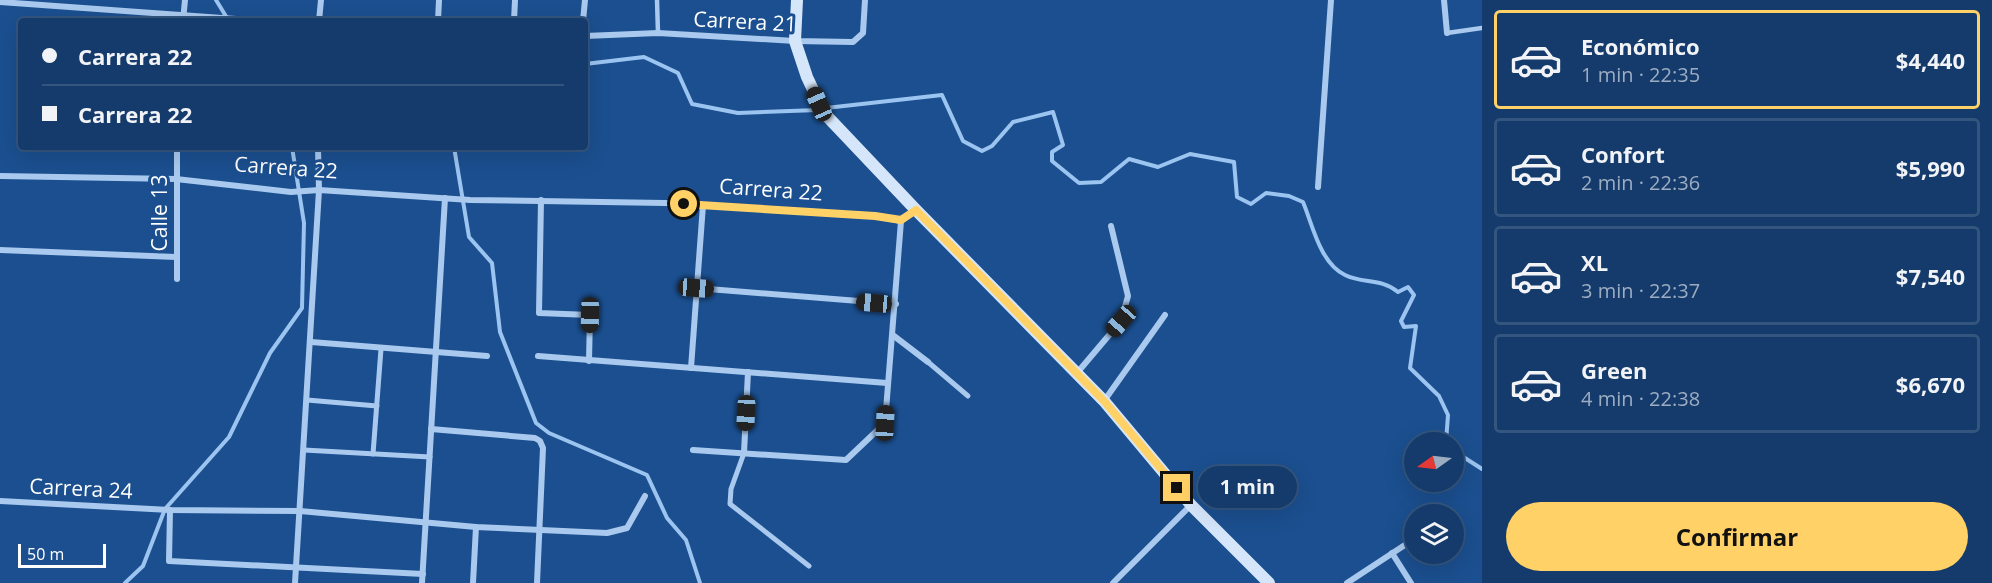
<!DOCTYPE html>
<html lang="es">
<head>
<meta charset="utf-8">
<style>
	body { margin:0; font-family:"Open Sans",sans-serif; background:#1d4271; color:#f1f3f6; height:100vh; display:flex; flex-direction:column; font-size:22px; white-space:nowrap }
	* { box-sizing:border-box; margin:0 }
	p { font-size:20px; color:#9dadc1 }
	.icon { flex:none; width:33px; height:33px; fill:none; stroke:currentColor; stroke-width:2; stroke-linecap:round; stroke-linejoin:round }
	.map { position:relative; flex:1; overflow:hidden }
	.details { display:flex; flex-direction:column; background:#143b6b; width:510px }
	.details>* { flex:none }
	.hud { position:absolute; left:18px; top:18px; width:570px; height:132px; border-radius:6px; box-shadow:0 6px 24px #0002,0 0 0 2px #33557e; display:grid; align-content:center; height:132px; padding:0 24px; background:#143b6b }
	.needle { width:39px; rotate:256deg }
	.buttons { position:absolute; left:1404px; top:432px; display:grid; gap:12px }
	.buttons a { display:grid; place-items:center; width:60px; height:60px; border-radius:50%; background:#143b6b; box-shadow:0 6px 24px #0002,0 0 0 2px #33557e; font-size:30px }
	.scale { position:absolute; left:18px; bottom:15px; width:88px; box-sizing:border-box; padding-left:6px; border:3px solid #fff; border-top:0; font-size:16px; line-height:21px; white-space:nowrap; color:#fff; -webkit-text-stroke:4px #1b4f8f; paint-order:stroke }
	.end { position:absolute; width:27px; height:27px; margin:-14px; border:8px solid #ffd166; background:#111; box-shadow:0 0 0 3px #111 }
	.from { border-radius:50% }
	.bubble { position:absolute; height:42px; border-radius:21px; background:#143b6b; box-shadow:0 6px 24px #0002,0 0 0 2px #33557e; font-size:20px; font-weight:700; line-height:42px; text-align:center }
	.car { position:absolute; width:18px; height:36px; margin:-18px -9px; border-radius:8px; box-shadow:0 0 4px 2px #0007; background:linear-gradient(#222 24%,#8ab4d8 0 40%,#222 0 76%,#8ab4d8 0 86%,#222 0) }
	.hud b { display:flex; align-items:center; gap:21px; height:57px; font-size:22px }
	.hud b+b { border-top:2px solid #33557e }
	.hud i { width:15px; height:15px; background:#f1f3f6 }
	ul { padding:10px 0 0; list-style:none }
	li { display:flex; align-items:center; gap:18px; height:99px; margin:0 12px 9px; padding:0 12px; border:3px solid #33557e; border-radius:6px }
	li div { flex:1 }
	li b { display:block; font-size:22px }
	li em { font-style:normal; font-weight:700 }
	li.selected { border-color:#ffd166 }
	li>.icon { width:54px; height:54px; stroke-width:1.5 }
	.action { display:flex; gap:12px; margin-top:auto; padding:12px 24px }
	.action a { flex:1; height:69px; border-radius:36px; background:#ffd166; color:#111; font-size:24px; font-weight:700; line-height:69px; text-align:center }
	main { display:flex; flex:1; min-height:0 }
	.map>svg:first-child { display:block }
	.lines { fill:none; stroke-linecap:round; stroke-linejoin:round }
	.stream { stroke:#9cc4f0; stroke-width:4 }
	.service { stroke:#a9c9ee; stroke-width:4.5 }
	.pedestrian { stroke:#a9c9ee; stroke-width:5 }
	.minor { stroke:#a9c9ee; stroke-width:6 }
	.secondary { stroke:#d6e6fa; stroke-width:12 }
	.route { stroke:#ffd166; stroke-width:8 }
	.labels { text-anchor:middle; stroke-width:6; stroke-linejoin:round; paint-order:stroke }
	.street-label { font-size:21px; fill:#fff; stroke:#1b4f8f }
</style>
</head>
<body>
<main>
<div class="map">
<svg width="1482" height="583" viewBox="0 0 1482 583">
	<rect width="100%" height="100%" fill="#1b4f8f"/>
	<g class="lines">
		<g class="stream">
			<path d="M216,0L227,18"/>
			<path d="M585,64L644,57L678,73L692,104L738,113L818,110"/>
			<path d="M826,108L942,95L963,141L982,151L992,146L1013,122L1053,112L1063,145L1052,152V161L1079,183L1101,182L1129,159L1158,167L1190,154L1234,162L1237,197L1251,204L1266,193L1289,196L1303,202C1313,226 1320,263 1345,275C1363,284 1382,278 1398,292L1408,287L1414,295L1401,321L1404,327L1416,326L1410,368L1439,396L1448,415L1446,442"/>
			<path d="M454,147L469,237L492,263L500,332L536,423L549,433L647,475L667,518L686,540L700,583"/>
			<path d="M1454,451L1482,469"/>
			<path d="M125,583L143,566L165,509L229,437L270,353L302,308L304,223L292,147"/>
		</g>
		<g class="service">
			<path d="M657,0L658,33"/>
			<path d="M1447,33L1482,28"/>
		</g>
		<g class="pedestrian">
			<path d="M928,362L968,396"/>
			<path d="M307,400L377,406"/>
			<path d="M304,450L430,457"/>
			<path d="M744,453L731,489L730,504L809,566"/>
			<path d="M373,454L381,349"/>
		</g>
		<g class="minor">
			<path d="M1444,0L1447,33"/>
			<path d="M0,2L236,19L309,21"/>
			<path d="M183,21L185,0"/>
			<path d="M319,21L321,0"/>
			<path d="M438,21L439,0"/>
			<path d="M514,21L515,0"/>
			<path d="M583,21L585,0"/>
			<path d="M585,36L658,33L795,41L853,42L863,33L865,0"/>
			<path d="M0,176L176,179L291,192L319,190L470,200L665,203L875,216L901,221L916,210"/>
			<path d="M1318,187L1331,0"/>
			<path d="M541,200L539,313L590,315L589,361"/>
			<path d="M0,250L176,257"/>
			<path d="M177,279V147"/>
			<path d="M696,288L896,304"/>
			<path d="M894,336L928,362"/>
			<path d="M311,342L487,356"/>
			<path d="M538,356L887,383"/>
			<path d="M691,368L703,205"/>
			<path d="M1077,373L1121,321L1128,296L1111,226"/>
			<path d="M1104,401L1165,315"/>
			<path d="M431,429L535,438L540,441L543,448L537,583"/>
			<path d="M693,450L846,460L885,423L901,221"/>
			<path d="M744,453L748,372"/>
			<path d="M0,501L170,510L300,511L476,527L607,533L627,528L645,496"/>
			<path d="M170,510L169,561L423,574"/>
			<path d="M1392,553L1411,583"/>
			<path d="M295,583L319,190L318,147"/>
			<path d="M422,583L445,198"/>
			<path d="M473,583L476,527"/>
			<path d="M1113,583L1191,505"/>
			<path d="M1347,583L1414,539"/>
		</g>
		<path class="secondary" d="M797,0L795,41L807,77L824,113L916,210L1104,401L1191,505L1269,583"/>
	</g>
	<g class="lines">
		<path class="route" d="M684,204L875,216L901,220L916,210L1104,401L1177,488"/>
	</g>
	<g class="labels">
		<g class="street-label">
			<text transform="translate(745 22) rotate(3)" y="7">Carrera 21</text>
			<text transform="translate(286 168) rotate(4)" y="7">Carrera 22</text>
			<text transform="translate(771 190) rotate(4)" y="7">Carrera 22</text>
			<text transform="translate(160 213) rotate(-90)" y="7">Calle 13</text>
			<text transform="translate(81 489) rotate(3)" y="7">Carrera 24</text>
		</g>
	</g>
</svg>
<div class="buttons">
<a><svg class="needle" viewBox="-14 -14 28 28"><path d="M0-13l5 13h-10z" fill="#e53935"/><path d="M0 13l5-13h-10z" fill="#9dadc1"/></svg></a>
<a><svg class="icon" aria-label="layers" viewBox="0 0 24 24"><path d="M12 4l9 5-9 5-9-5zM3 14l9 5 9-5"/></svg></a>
</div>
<div class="scale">50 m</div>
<i class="end from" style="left:684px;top:204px"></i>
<i class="end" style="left:1177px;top:488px"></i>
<div class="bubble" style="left:1198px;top:466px;width:99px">1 min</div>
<i class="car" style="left:819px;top:104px;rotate:336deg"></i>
<i class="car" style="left:696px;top:288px;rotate:94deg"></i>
<i class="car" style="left:874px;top:303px;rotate:275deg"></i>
<i class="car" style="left:590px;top:315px;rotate:181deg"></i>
<i class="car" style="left:1121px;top:321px;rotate:221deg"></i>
<i class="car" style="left:746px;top:413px;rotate:183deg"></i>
<i class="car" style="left:885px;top:423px;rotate:3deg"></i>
<div class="hud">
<b><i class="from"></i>Carrera 22</b>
<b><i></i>Carrera 22</b>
</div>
</div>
<section class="details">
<ul>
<li class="selected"><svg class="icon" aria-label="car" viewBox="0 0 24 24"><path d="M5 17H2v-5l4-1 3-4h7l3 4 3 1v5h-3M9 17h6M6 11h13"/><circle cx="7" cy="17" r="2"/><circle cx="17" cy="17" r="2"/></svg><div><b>Económico</b><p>1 min · 22:35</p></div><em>$4,440</em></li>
<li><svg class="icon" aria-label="car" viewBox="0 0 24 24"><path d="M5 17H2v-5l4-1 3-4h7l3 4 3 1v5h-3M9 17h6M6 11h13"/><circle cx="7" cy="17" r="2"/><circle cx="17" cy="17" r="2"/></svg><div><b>Confort</b><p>2 min · 22:36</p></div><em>$5,990</em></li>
<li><svg class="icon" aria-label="car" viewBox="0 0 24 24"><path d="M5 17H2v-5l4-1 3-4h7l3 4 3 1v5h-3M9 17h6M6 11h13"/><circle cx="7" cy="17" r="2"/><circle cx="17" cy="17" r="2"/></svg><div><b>XL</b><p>3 min · 22:37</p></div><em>$7,540</em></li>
<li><svg class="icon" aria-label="car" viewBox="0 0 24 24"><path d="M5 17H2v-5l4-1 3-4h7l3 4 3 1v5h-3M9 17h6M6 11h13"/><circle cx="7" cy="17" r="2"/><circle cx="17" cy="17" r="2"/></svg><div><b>Green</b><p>4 min · 22:38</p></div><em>$6,670</em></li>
</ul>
<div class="action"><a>Confirmar</a></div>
</section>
</main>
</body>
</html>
